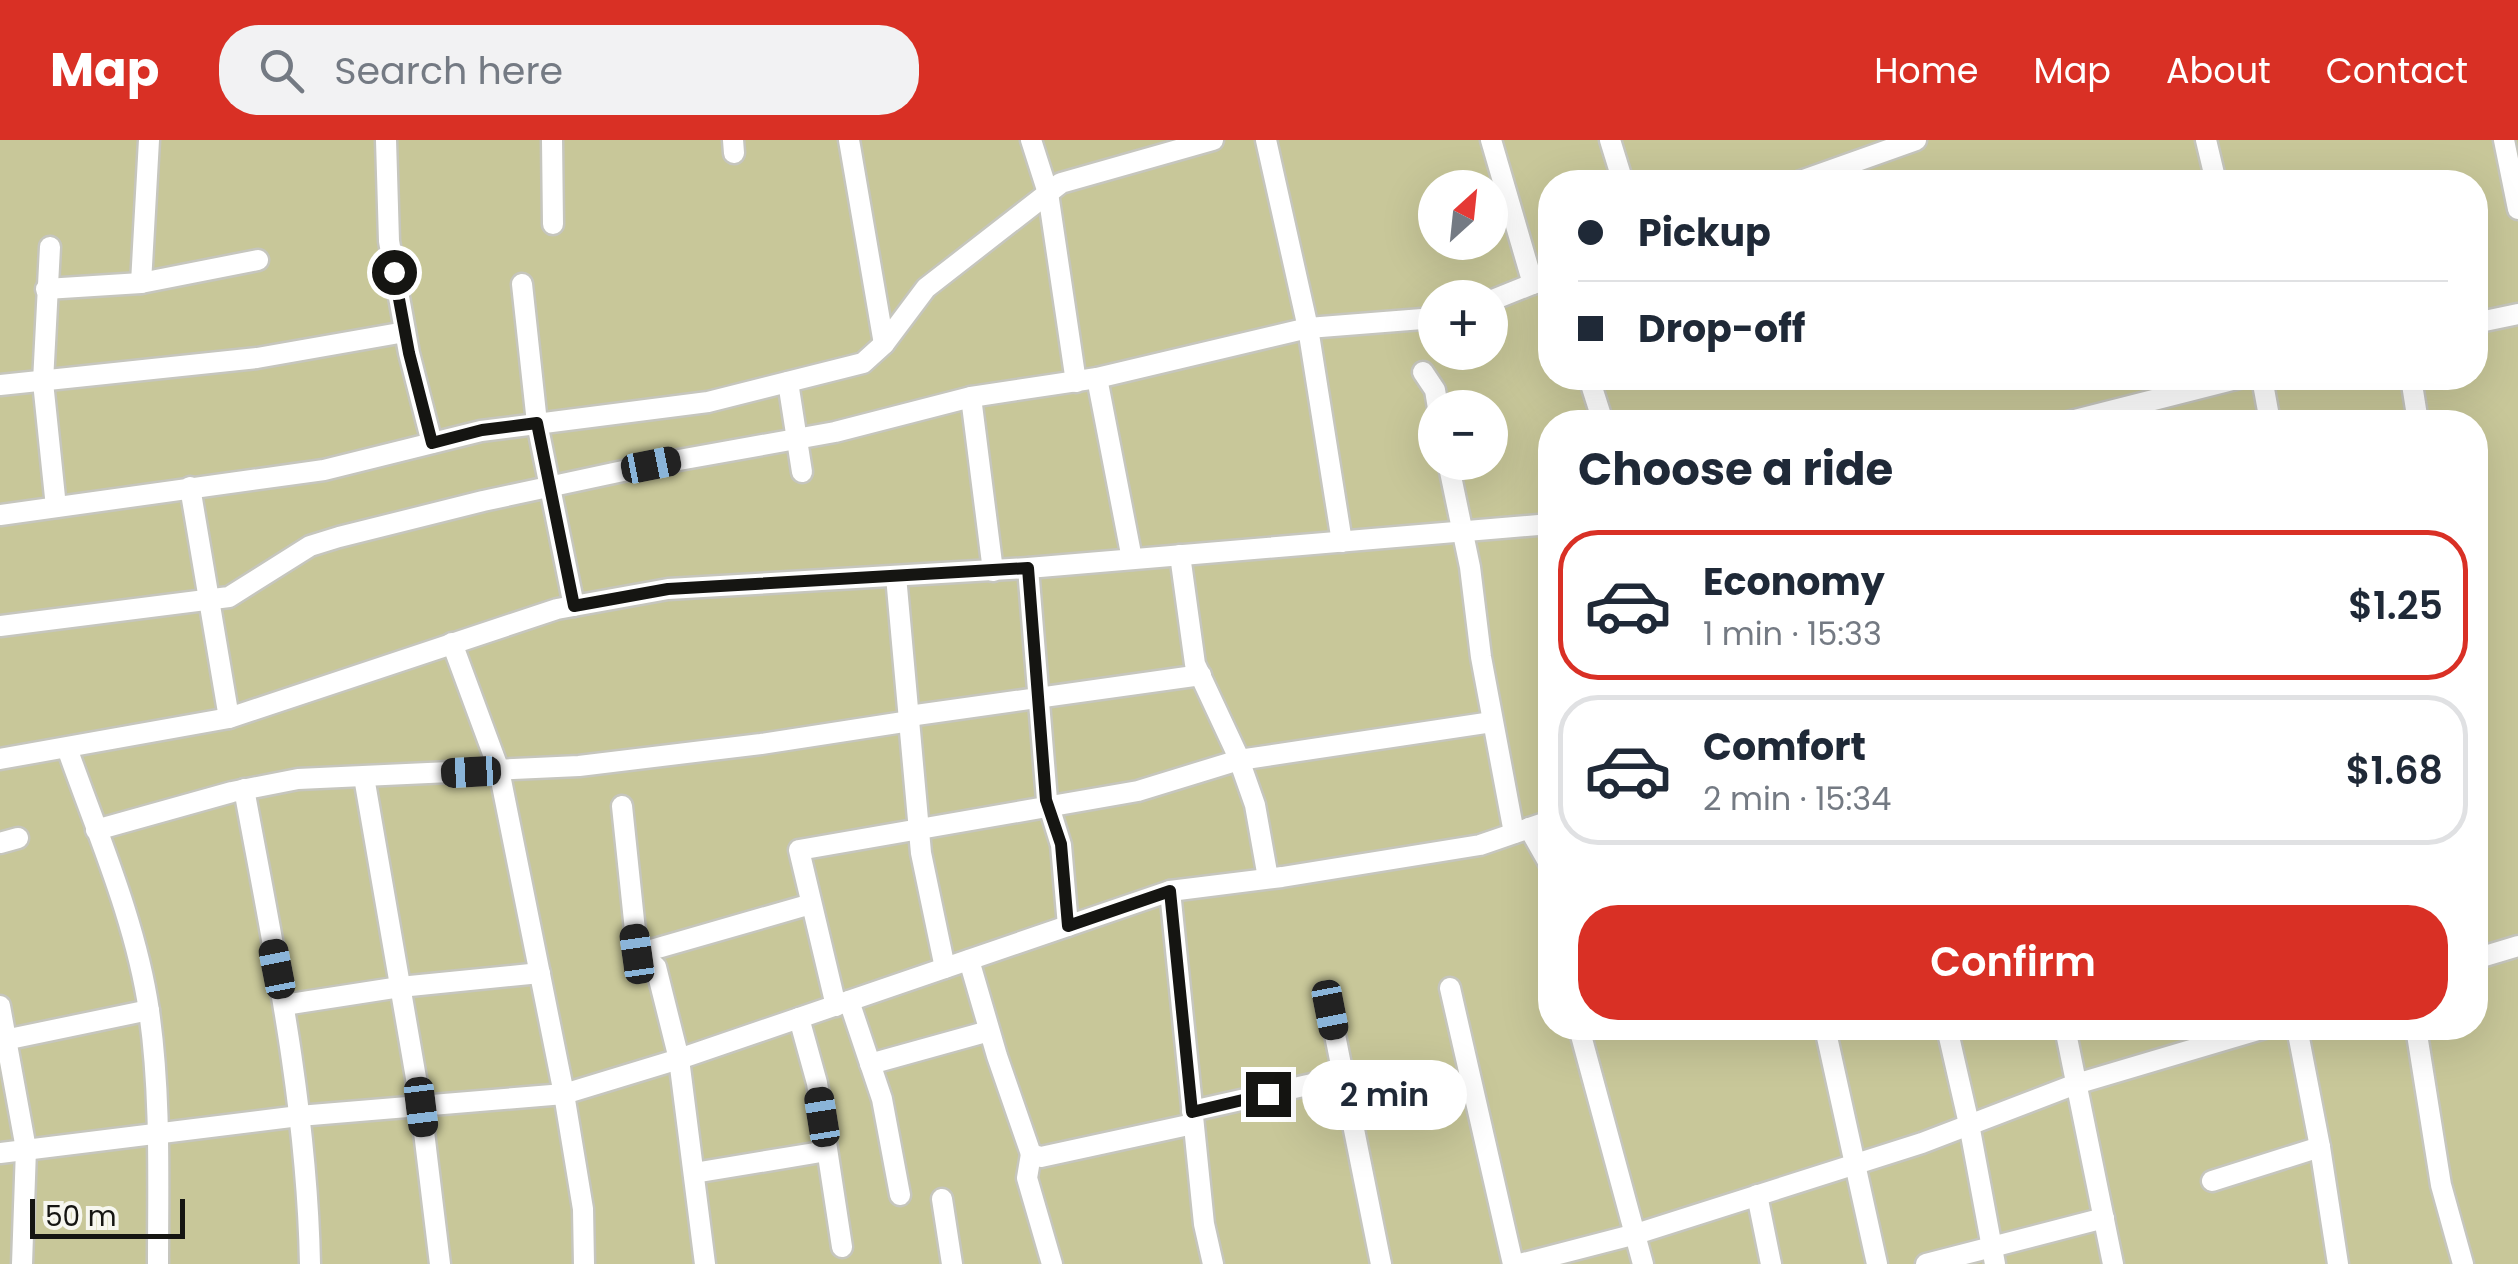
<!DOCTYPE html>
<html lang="en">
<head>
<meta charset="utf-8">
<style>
	body { margin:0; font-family:Poppins,sans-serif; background:#f2f2f3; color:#1f2937; height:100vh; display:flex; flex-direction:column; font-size:38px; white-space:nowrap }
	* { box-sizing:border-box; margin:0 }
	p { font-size:32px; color:#747a83 }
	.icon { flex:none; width:55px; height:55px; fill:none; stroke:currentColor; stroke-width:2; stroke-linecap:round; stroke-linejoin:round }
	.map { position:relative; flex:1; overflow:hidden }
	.panel { position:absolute; left:1538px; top:270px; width:950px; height:630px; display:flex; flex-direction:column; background:#fff; border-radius:40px; box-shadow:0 10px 40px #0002 }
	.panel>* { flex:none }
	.hud { position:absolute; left:1538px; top:30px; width:950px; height:220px; border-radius:40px; box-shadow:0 10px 40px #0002; display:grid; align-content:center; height:220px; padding:0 40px; background:#fff }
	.needle { width:65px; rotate:27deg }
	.controls { position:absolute; left:1418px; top:30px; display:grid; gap:20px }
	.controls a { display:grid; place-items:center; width:90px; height:90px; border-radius:50%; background:#fff; box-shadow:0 10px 40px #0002; font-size:50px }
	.scale { position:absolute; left:30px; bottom:25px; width:155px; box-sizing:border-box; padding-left:10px; border:5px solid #151512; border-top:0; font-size:28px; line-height:35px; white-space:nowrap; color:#151512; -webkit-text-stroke:8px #f7f7ef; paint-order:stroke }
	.end { position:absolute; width:45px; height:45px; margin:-22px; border:12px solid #151512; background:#fff; box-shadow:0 0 0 5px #fff }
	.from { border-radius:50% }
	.bubble { position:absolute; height:70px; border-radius:35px; background:#fff; box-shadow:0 10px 40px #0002; font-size:32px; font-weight:600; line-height:70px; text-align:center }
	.car { position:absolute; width:30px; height:60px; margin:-30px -15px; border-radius:12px; box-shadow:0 0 8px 2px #0007; background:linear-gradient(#222 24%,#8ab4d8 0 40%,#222 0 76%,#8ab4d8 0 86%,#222 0) }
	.hud b { display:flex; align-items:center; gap:35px; height:95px; font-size:38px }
	.hud b+b { border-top:2px solid #e0e1e3 }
	.hud i { width:25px; height:25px; background:#1f2937 }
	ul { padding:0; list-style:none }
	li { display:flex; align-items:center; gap:30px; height:150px; margin:0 20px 15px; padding:0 20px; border:5px solid #e0e1e3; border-radius:40px }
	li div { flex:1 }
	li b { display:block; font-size:38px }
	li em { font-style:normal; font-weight:600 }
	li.active { border-color:#d93025 }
	li>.icon { width:90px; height:90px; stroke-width:1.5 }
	h2 { padding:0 40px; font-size:45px; line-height:120px }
	.button { display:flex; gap:20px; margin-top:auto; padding:20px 40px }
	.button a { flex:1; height:115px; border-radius:40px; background:#d93025; color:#fff; font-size:40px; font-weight:600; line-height:115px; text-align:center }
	header { display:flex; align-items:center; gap:60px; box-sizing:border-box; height:140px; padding:0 50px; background:#d93025; color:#fff }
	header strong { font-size:48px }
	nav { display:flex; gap:55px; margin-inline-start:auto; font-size:35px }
	.search { width:700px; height:90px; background:#f2f2f3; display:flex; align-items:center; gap:25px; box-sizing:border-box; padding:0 35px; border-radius:40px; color:#747a83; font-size:38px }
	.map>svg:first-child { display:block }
	.green { fill:#c8c799; fill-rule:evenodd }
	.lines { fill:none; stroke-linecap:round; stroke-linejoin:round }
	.street-casing { stroke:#c6c6be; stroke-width:25 }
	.street { stroke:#fff; stroke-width:20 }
	.route { stroke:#151512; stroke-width:12 }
</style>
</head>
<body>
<header>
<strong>Map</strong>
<div class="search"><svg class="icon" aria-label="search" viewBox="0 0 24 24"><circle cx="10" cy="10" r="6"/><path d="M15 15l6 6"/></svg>Search here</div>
<nav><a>Home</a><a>Map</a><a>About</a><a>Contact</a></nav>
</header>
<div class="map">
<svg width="2518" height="1124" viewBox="0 0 2518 1124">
	<rect width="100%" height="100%" fill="#f7f7ef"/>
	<path class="green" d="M0,0H2518V1124H0ZM1550,42H2475V238H1550ZM1435,48H1490V102H1435ZM1435,158H1490V212H1435ZM1435,268H1490V322H1435ZM1550,282H2475V888H1550Z"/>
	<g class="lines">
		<g class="street-casing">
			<g id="street">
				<path d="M386,0L389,101L409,213L432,303"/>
				<path d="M552,0L553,84"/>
				<path d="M733,0L734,13"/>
				<path d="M849,0L884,204"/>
				<path d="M1031,0L1048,53L1076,242"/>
				<path d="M1266,0L1308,188L1342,402"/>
				<path d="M1491,0L1533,144"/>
				<path d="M1610,0L1623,42"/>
				<path d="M2206,0L2216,42"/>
				<path d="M2504,0L2518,69"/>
				<path d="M1798,42L1916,0"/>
				<path d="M50,107L43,242L56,367"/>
				<path d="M141,143L149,0"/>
				<path d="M522,144L537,283L574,466"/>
				<path d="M46,149L141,143L258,120"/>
				<path d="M1490,161L1550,137"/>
				<path d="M2475,183L2518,174"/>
				<path d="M1423,232L1435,250L1438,268"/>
				<path d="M1097,238L1132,419"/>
				<path d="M1589,238L1603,282"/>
				<path d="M2262,238L2270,282"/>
				<path d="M2411,238L2418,282"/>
				<path d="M788,242L802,332"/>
				<path d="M0,245L257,218L405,192"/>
				<path d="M971,257L993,431"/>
				<path d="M2067,282L2240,238"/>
				<path d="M1448,322L1470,427L1481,517L1514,693"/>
				<path d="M190,347L229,578"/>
				<path d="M0,375L324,330L481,291L708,262L863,223L884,204L926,148L1061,43L1213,0"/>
				<path d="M1180,415L1195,524L1237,614L1255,665L1268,738"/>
				<path d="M1028,428L1047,660L1061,705L1068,786"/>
				<path d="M896,436L921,713L945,828"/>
				<path d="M0,486L229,457L310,406L339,397L483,361L651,325L835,292L971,257L1097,238L1308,188L1435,178"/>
				<path d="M452,503L499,630L564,954L583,1069L584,1124"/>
				<path d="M909,576L1201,535"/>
				<path d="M67,608C97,693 136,781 149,871C161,954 158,1041 158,1124"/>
				<path d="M0,619L229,578L557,469L668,449L1028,428L1550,384"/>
				<path d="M364,637L421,967L440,1124"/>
				<path d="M244,649C273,806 307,964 310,1124"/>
				<path d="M622,666L638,819L645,818L656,827L679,919L705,1124"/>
				<path d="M1529,688L1550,725"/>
				<path d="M96,690L232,652L298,639L579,626L761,604L910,581"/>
				<path d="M0,703L18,698"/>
				<path d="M1170,751L1204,1084L1213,1124"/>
				<path d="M637,814L811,764"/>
				<path d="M2475,819L2518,806"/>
				<path d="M969,820L997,916L1031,1014L1041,1017L1193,984"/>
				<path d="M1450,848L1513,1124"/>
				<path d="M849,861L882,959L900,1055"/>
				<path d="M284,865L400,847L540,833"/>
				<path d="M0,866L26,1009L22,1124"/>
				<path d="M836,866L799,710L1138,651L1239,620L1492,582"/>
				<path d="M1330,870L1381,1124"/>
				<path d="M799,878L817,943L842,1107"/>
				<path d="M1579,888L1643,1124"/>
				<path d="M1825,888L1877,1124"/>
				<path d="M1947,888L1969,984L1995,1124"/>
				<path d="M2065,888L2113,1124"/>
				<path d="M2297,888L2320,1007L2338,1124"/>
				<path d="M2416,888L2441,1045L2463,1124"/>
				<path d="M0,901L149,870"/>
				<path d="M870,924L989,891"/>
				<path d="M1192,971L1343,937"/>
				<path d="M0,1013L299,976L564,954L679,919L1170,751L1282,737L1480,705L1550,681"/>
				<path d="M1031,1014L1027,1038L1052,1124"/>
				<path d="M694,1033L827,1011"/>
				<path d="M2212,1041L2320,1007"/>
				<path d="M1757,1055L1771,1124"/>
				<path d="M942,1059L952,1124"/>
				<path d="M1520,1124L1636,1094L1922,1003L2076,944L2265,888"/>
				<path d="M1926,1124L2104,1078"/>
			</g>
		</g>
		<use href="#street" class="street"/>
	</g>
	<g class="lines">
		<path class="route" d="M394,132L409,213L432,303L482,290L537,283L574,466L668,449L1028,428L1046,660L1061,704L1068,786L1170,751L1192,972L1268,954"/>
	</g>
</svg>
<div class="controls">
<a><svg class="needle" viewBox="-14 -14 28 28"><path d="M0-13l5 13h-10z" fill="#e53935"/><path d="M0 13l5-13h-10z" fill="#747a83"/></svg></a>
<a>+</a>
<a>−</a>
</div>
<div class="scale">50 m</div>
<i class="end from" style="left:394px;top:132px"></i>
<i class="end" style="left:1268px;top:954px"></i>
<div class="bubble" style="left:1302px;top:920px;width:165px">2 min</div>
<i class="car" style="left:651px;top:325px;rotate:79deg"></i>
<i class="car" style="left:471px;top:632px;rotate:267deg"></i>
<i class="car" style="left:637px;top:814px;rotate:352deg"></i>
<i class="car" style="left:277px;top:829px;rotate:349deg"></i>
<i class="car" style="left:1330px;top:870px;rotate:169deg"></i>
<i class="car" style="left:421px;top:967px;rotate:173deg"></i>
<i class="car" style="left:822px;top:977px;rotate:351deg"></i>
<div class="hud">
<b><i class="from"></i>Pickup</b>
<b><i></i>Drop-off</b>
</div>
<section class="panel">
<h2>Choose a ride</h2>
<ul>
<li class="active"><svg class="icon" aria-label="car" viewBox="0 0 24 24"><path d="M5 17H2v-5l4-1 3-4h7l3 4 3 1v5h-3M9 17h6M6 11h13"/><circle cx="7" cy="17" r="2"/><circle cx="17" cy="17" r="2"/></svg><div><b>Economy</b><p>1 min · 15:33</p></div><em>$1.25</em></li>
<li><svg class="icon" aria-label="car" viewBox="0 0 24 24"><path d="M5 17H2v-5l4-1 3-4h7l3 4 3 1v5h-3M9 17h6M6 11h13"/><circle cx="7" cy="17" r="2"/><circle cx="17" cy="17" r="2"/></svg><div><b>Comfort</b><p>2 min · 15:34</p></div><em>$1.68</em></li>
</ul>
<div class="button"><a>Confirm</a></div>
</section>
</div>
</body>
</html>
